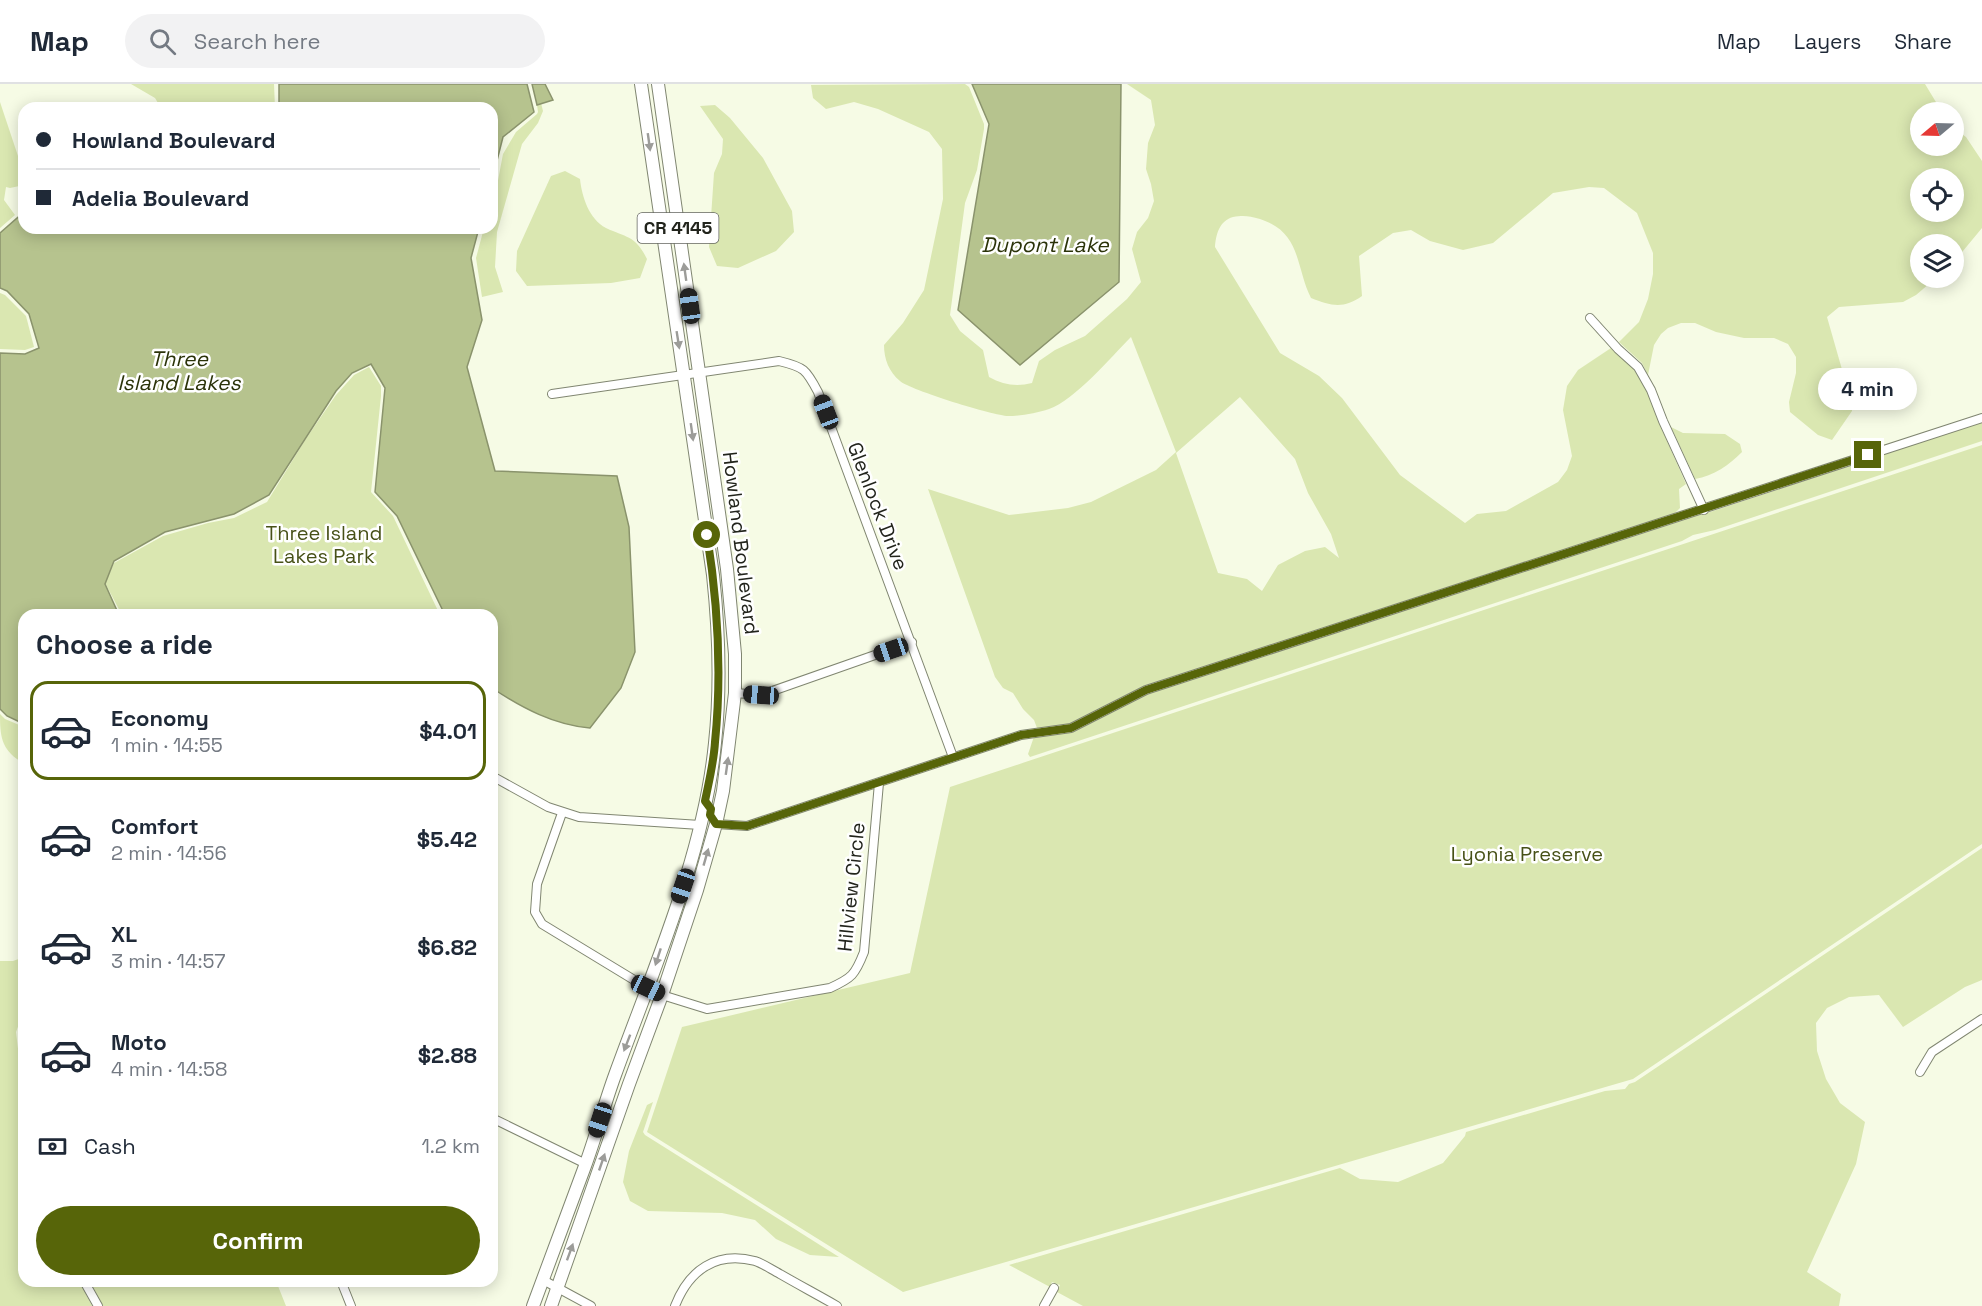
<!DOCTYPE html>
<html lang="en">
<head>
<meta charset="utf-8">
<style>
	body { margin:0; font-family:"Space Grotesk",sans-serif; background:#f2f2f3; color:#1f2937; height:100vh; display:flex; flex-direction:column; font-size:22px; white-space:nowrap }
	* { box-sizing:border-box; margin:0 }
	p { font-size:20px; color:#747a83 }
	.icon { flex:none; width:33px; height:33px; fill:none; stroke:currentColor; stroke-width:2; stroke-linecap:round; stroke-linejoin:round }
	.map { position:relative; flex:1; overflow:hidden }
	.drawer { position:absolute; left:18px; top:525px; width:480px; height:678px; display:flex; flex-direction:column; background:#fff; border-radius:18px; box-shadow:0 3px 15px #0003 }
	.drawer>* { flex:none }
	.hud { position:absolute; left:18px; top:18px; width:480px; height:132px; border-radius:18px; box-shadow:0 3px 15px #0003; display:grid; align-content:center; height:132px; padding:0 18px; background:#fff }
	.needle { width:39px; rotate:251deg }
	.fabs { position:absolute; left:1910px; top:18px; display:grid; gap:12px }
	.fabs a { display:grid; place-items:center; width:54px; height:54px; border-radius:50%; background:#fff; box-shadow:0 3px 15px #0003; font-size:30px }
	.end { position:absolute; width:27px; height:27px; margin:-14px; border:8px solid #576509; background:#fff; box-shadow:0 0 0 3px #fff }
	.from { border-radius:50% }
	.bubble { position:absolute; height:42px; border-radius:21px; background:#fff; box-shadow:0 3px 15px #0003; font-size:20px; font-weight:700; line-height:42px; text-align:center }
	.car { position:absolute; width:18px; height:36px; margin:-18px -9px; border-radius:8px; box-shadow:0 0 4px 2px #0007; background:linear-gradient(#222 24%,#8ab4d8 0 40%,#222 0 76%,#8ab4d8 0 86%,#222 0) }
	.hud b { display:flex; align-items:center; gap:21px; height:57px; font-size:22px }
	.hud b+b { border-top:2px solid #e0e1e3 }
	.hud i { width:15px; height:15px; background:#1f2937 }
	ul { padding:0; list-style:none }
	li { display:flex; align-items:center; gap:18px; height:99px; margin:0 12px 9px; padding:0 6px; border:3px solid transparent; border-radius:18px }
	li div { flex:1 }
	li b { display:block; font-size:22px }
	li em { font-style:normal; font-weight:700 }
	li.on { border-color:#576509 }
	li>.icon { width:54px; height:54px; stroke-width:1.5 }
	h2 { padding:0 18px; font-size:27px; line-height:72px }
	.pay { display:flex; align-items:center; gap:15px; height:66px; padding:0 18px; font-size:22px }
	.pay p { margin-inline-start:auto }
	.cta { display:flex; gap:12px; margin-top:auto; padding:12px 18px }
	.cta a { flex:1; height:69px; border-radius:36px; background:#576509; color:#fff; font-size:24px; font-weight:700; line-height:69px; text-align:center }
	header { display:flex; align-items:center; gap:36px; box-sizing:border-box; height:84px; padding:0 30px; background:#fff; border-bottom:2px solid #e0e1e3 }
	header strong { font-size:28px }
	nav { display:flex; gap:33px; margin-inline-start:auto; font-size:21px }
	.search { width:420px; height:54px; background:#f2f2f3; display:flex; align-items:center; gap:15px; box-sizing:border-box; padding:0 21px; border-radius:33px; color:#747a83; font-size:22px }
	.map>svg:first-child { display:block }
	.green { fill:#dae7b1; fill-rule:evenodd }
	.water { fill:#b6c38e; stroke:#8a936c; stroke-width:1.5 }
	.lines { fill:none; stroke-linecap:round; stroke-linejoin:round }
	.minor-casing { stroke:#808671; stroke-width:10 }
	.primary-casing { stroke:#808671; stroke-width:14 }
	.minor { stroke:#fff; stroke-width:8 }
	.primary { stroke:#fff; stroke-width:12 }
	.oneway { fill:#9c9c99 }
	.route { stroke:#576509; stroke-width:8 }
	.labels { text-anchor:middle; stroke-width:5; stroke-linejoin:round; paint-order:stroke }
	.shield { fill:#fff; stroke:#646660; stroke-width:1.5 }
	.shield-label { font-size:18px; font-weight:bold; fill:#22241c }
	.street-label { font-size:20px; fill:#22241c; stroke:#fff }
	.park-label { font-size:20px; fill:#475117; stroke:#fff }
	.water-label { font-size:21px; font-style:italic; fill:#2b3309; stroke:#fff }
</style>
</head>
<body>
<header>
<strong>Map</strong>
<div class="search"><svg class="icon" aria-label="search" viewBox="0 0 24 24"><circle cx="10" cy="10" r="6"/><path d="M15 15l6 6"/></svg>Search here</div>
<nav><a>Map</a><a>Layers</a><a>Share</a></nav>
</header>
<div class="map">
<svg width="1982" height="1222" viewBox="0 0 1982 1222">
	<rect width="100%" height="100%" fill="#f6fbe5"/>
	<g class="green">
		<path d="M131,0H274L275,24H161L155,14Z"/>
		<path d="M965,0L969,3L984,40V45L977,86L965,119L950,231L960,247L983,266L989,293C1003,301 1017,303 1032,299L1039,277L1055,266L1085,252L1127,215L1141,198L1132,165L1137,148L1148,134L1154,117L1151,100L1146,85L1148,59L1155,41L1151,16L1127,0H1925L1942,28H1920V62H1953V44L1966,53L1982,77V144L1953,179V160H1920V194H1936L1916,211L1903,218L1839,223L1827,233L1843,289L1852,301V327L1832,356L1818,351L1790,328L1789,318L1796,289V273L1788,260L1774,254H1744L1716,248L1695,239H1681L1668,244L1661,250L1654,261L1648,291L1642,279L1619,258L1639,238L1648,215L1653,190V169L1637,129L1604,104L1589,103L1553,109L1493,159L1463,166L1430,157L1411,146L1393,149L1359,172L1362,212C1344,225 1331,222 1311,214C1295,182 1302,149 1260,135C1249,132 1244,131 1233,133C1219,137 1216,151 1215,163L1280,269L1319,292L1342,314L1400,391L1465,439L1477,430L1506,427L1558,398L1567,386L1572,372L1563,326L1567,302L1578,286L1611,264L1634,285L1647,308L1659,339L1686,400L1679,405L1680,424L1672,432L1698,424L1701,431L1982,338V357L1715,446L1693,451L1682,457L1030,673L1028,670L1037,644L1034,636L1023,625L1013,609L1003,604L995,593L928,405L1009,431L1068,424L1091,418L1156,386L1176,368L1131,253C1111,273 1075,316 1049,325C1037,329 1021,332 1008,332C995,332 910,306 900,297C889,288 884,275 884,261L903,239L924,206L943,115L942,65L929,48L878,25L854,18L826,25L813,14L811,1ZM1920,94H1953V128H1920ZM1240,313L1295,375L1308,409L1331,450L1339,474L1325,463L1305,467L1278,481L1262,507L1247,495L1218,489L1176,369Z"/>
		<path d="M0,18L24,90V101L10,104L6,103L4,116L15,131L0,144Z"/>
		<path d="M541,19L543,27L538,39L522,60L497,148L495,183L503,208L482,213L476,174L484,144H492V114L496,107L503,70L516,48L537,30L538,28L537,21Z"/>
		<path d="M715,21L730,34L763,74L792,127L794,148L776,167L738,184L717,182L709,163L714,89L722,70L723,55L700,22Z"/>
		<path d="M565,87L580,95C582,113 589,135 606,144C627,154 635,151 647,175L640,194L611,199L527,202L516,187L517,167L551,92Z"/>
		<path d="M0,209L5,211L26,232L34,263L25,266L0,265Z"/>
		<path d="M369,283L381,302V312L371,408L393,432L440,531H122L105,499L114,479L163,452L208,439L234,434L267,418L305,356L336,311L354,291Z"/>
		<path d="M1671,343L1683,349L1725,350L1740,360L1742,368C1729,381 1714,392 1695,395Z"/>
		<path d="M1982,361V760L1633,995L903,1208L647,1048L682,943L910,889L950,703Z"/>
		<path d="M0,630L5,635L24,643V675L20,677C1,665 0,651 0,630Z"/>
		<path d="M1982,764V896L1965,903L1903,943L1879,911L1849,913L1827,924L1816,939L1817,967L1826,995L1840,1019L1865,1038L1856,1080L1807,1188L1841,1210L1839,1222H1083L1057,1208L1060,1201L1052,1198L1050,1203L1009,1181L1340,1084L1360,1095L1398,1098L1443,1079L1465,1052L1466,1048L1605,1007L1625,1005L1629,1000L1635,998Z"/>
		<path d="M24,873V931L22,932L16,948L24,1015V1197H79L92,1222H0V877H13Z"/>
		<path d="M653,1018L643,1048L645,1051L839,1173L810,1171L776,1155L755,1136L722,1129L648,1127L630,1117L623,1098L629,1067L647,1021Z"/>
		<path d="M90,1197H276L286,1222H103Z"/>
	</g>
	<g class="water">
		<path d="M279,0H527L534,28L503,53L492,96V24H279Z"/>
		<path d="M532,0H545L553,16L537,21Z"/>
		<path d="M972,0H1121L1119,198L1020,281L958,226L989,40Z"/>
		<path d="M24,128V144H479L471,174L482,236L467,283L495,387L617,392L629,443L635,568L621,604L590,644C554,641 522,624 492,604V531H445L397,432L375,408L385,304L371,280L352,289L336,307L269,411L234,430L165,448L114,477L105,500L119,531H24V640L7,632L0,625V269L25,270L39,264L29,230L7,207L0,204V149Z"/>
	</g>
	<g class="lines">
		<g class="minor-casing">
			<g id="minor">
				<path d="M1590,234L1618,265L1638,283L1651,306L1663,337L1704,426"/>
				<path d="M552,310L779,277C804,283 806,285 818,308L953,673"/>
				<path d="M735,609L761,611L912,558"/>
				<path d="M492,692L548,723L579,733L700,741"/>
				<path d="M562,729L537,800L535,828L542,840L644,902L662,911L707,925L830,904C852,894 855,891 864,868L879,699"/>
				<path d="M716,740L747,742L1021,651L1071,644L1146,606L1982,334"/>
				<path d="M1920,988L1932,968L1982,935"/>
				<path d="M492,1034L586,1080"/>
				<path d="M543,1196L591,1222"/>
				<path d="M84,1197L98,1222"/>
				<path d="M341,1197L351,1222"/>
				<path d="M675,1222C689,1186 716,1167 755,1177C764,1180 772,1186 780,1190C799,1201 818,1211 837,1222"/>
				<path d="M1044,1222L1054,1204"/>
			</g>
		</g>
		<g class="primary-casing">
			<g id="primary">
				<path d="M533,1222C550,1175 568,1129 585,1082C596,1052 604,1021 615,991C653,886 704,771 715,659C721,603 719,547 713,491L641,0"/>
				<path d="M551,1222L629,1000L662,911L697,806L716,740L723,707L735,609V570L727,485L658,0"/>
			</g>
		</g>
		<use href="#minor" class="minor"/>
		<use href="#primary" class="primary"/>
	</g>
	<defs><path id="oneway-solid" d="M-6-.8H1V-3.2L6.5 0L1 3.2V.8H-6Z" transform="scale(1.5)"/></defs>
	<g class="oneway">
		<use href="#oneway-solid" transform="translate(649 58) rotate(82)"/>
		<use href="#oneway-solid" transform="translate(685 188) rotate(-98)"/>
		<use href="#oneway-solid" transform="translate(678 256) rotate(81)"/>
		<use href="#oneway-solid" transform="translate(692 348) rotate(82)"/>
		<use href="#oneway-solid" transform="translate(727 682) rotate(-82)"/>
		<use href="#oneway-solid" transform="translate(706 773) rotate(-74)"/>
		<use href="#oneway-solid" transform="translate(658 873) rotate(108)"/>
		<use href="#oneway-solid" transform="translate(627 959) rotate(111)"/>
		<use href="#oneway-solid" transform="translate(602 1078) rotate(-71)"/>
		<use href="#oneway-solid" transform="translate(570 1168) rotate(-70)"/>
	</g>
	<g class="lines">
		<path class="route" d="M707,451C718,520 722,589 715,658C714,677 709,697 705,717L711,725L710,731L716,740L747,742L1021,651L1071,644L1146,606L1868,371"/>
	</g>
	<g class="labels">
		<rect class="shield" x="637.5" y="129" width="81" height="30" rx="4.5"/>
		<g class="shield-label">
			<text x="678" y="150">CR 4145</text>
		</g>
		<g class="street-label">
			<text transform="translate(878 422) rotate(69)" y="7">Glenlock Drive</text>
			<text transform="translate(741 459) rotate(83)" y="7">Howland Boulevard</text>
			<text transform="translate(851 803) rotate(-84)" y="7">Hillview Circle</text>
		</g>
		<g class="park-label">
			<text x="324" y="456">Three Island<tspan x="324" dy="23">Lakes Park</tspan></text>
			<text x="1527" y="777">Lyonia Preserve</text>
		</g>
		<g class="water-label">
			<text x="1045" y="168">Dupont Lake</text>
			<text x="179" y="282">Three<tspan x="179" dy="24">Island Lakes</tspan></text>
		</g>
	</g>
</svg>
<div class="fabs">
<a><svg class="needle" viewBox="-14 -14 28 28"><path d="M0-13l5 13h-10z" fill="#e53935"/><path d="M0 13l5-13h-10z" fill="#747a83"/></svg></a>
<a><svg class="icon" aria-label="locate" viewBox="0 0 24 24"><circle cx="12" cy="12" r="6"/><path d="M12 2v4M12 18v4M2 12h4M18 12h4"/></svg></a>
<a><svg class="icon" aria-label="layers" viewBox="0 0 24 24"><path d="M12 4l9 5-9 5-9-5zM3 14l9 5 9-5"/></svg></a>
</div>
<i class="end from" style="left:707px;top:451px"></i>
<i class="end" style="left:1868px;top:371px"></i>
<div class="bubble" style="left:1818px;top:284px;width:99px">4 min</div>
<i class="car" style="left:690px;top:222px;rotate:352deg"></i>
<i class="car" style="left:826px;top:328px;rotate:339deg"></i>
<i class="car" style="left:891px;top:566px;rotate:251deg"></i>
<i class="car" style="left:761px;top:611px;rotate:274deg"></i>
<i class="car" style="left:683px;top:802px;rotate:199deg"></i>
<i class="car" style="left:648px;top:904px;rotate:115deg"></i>
<i class="car" style="left:600px;top:1036px;rotate:198deg"></i>
<div class="hud">
<b><i class="from"></i>Howland Boulevard</b>
<b><i></i>Adelia Boulevard</b>
</div>
<section class="drawer">
<h2>Choose a ride</h2>
<ul>
<li class="on"><svg class="icon" aria-label="car" viewBox="0 0 24 24"><path d="M5 17H2v-5l4-1 3-4h7l3 4 3 1v5h-3M9 17h6M6 11h13"/><circle cx="7" cy="17" r="2"/><circle cx="17" cy="17" r="2"/></svg><div><b>Economy</b><p>1 min · 14:55</p></div><em>$4.01</em></li>
<li><svg class="icon" aria-label="car" viewBox="0 0 24 24"><path d="M5 17H2v-5l4-1 3-4h7l3 4 3 1v5h-3M9 17h6M6 11h13"/><circle cx="7" cy="17" r="2"/><circle cx="17" cy="17" r="2"/></svg><div><b>Comfort</b><p>2 min · 14:56</p></div><em>$5.42</em></li>
<li><svg class="icon" aria-label="car" viewBox="0 0 24 24"><path d="M5 17H2v-5l4-1 3-4h7l3 4 3 1v5h-3M9 17h6M6 11h13"/><circle cx="7" cy="17" r="2"/><circle cx="17" cy="17" r="2"/></svg><div><b>XL</b><p>3 min · 14:57</p></div><em>$6.82</em></li>
<li><svg class="icon" aria-label="car" viewBox="0 0 24 24"><path d="M5 17H2v-5l4-1 3-4h7l3 4 3 1v5h-3M9 17h6M6 11h13"/><circle cx="7" cy="17" r="2"/><circle cx="17" cy="17" r="2"/></svg><div><b>Moto</b><p>4 min · 14:58</p></div><em>$2.88</em></li>
</ul>
<div class="pay"><svg class="icon" aria-label="cash" viewBox="0 0 24 24"><path d="M3 7h18v10H3z"/><circle cx="12" cy="12" r="2"/></svg>Cash<p>1.2 km</p></div>
<div class="cta"><a>Confirm</a></div>
</section>
</div>
</body>
</html>
